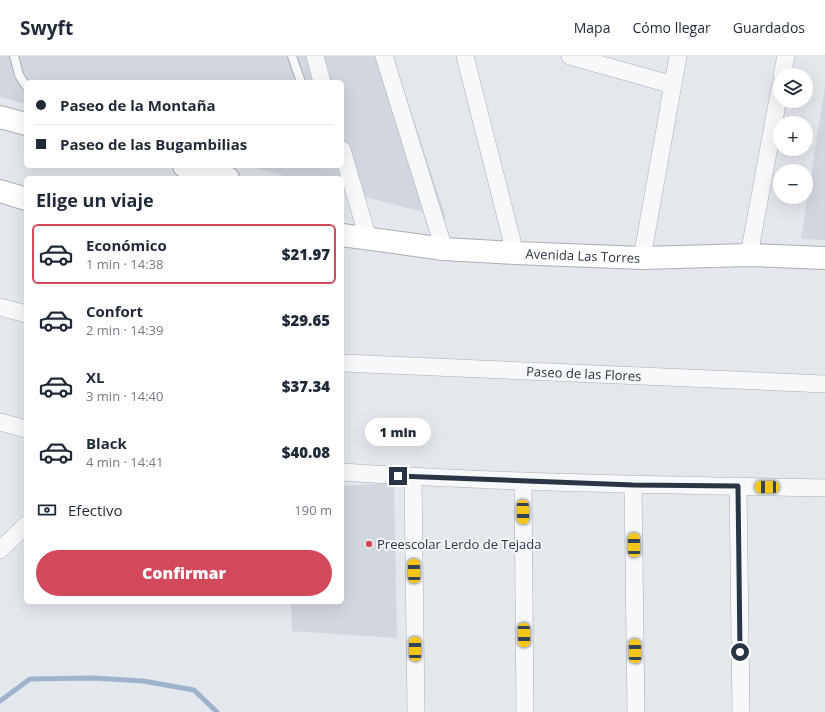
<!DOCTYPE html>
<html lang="es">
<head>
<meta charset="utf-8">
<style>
	body { margin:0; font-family:"Open Sans",sans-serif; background:#f2f2f3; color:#1f2937; height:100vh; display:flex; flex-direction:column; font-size:15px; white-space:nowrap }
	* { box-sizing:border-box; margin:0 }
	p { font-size:13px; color:#747a83 }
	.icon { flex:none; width:22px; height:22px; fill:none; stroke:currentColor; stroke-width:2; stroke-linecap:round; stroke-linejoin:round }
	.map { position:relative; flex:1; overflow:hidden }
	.panel { position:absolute; left:24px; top:120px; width:320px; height:428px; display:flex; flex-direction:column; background:#fff; border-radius:6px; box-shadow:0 4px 16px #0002 }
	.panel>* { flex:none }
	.guide { position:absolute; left:24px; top:24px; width:320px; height:88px; border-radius:6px; box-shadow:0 4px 16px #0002; display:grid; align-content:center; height:88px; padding:0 12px; background:#fff }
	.controls { position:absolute; left:773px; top:12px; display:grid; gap:8px }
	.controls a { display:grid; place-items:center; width:40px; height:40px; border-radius:50%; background:#fff; box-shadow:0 4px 16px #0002; font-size:20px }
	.end { position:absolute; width:18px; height:18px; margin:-9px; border:5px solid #2b3445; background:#fff; box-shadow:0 0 0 2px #fff }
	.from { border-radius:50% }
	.bubble { position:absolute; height:28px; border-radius:14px; background:#fff; box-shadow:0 4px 16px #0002; font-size:13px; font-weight:800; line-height:28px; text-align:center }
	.car { position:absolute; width:12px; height:24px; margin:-12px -6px; border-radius:5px; box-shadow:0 0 3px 1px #0007; background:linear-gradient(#f5c518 24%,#345 0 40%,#f5c518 0 76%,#345 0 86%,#f5c518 0) }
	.guide b { display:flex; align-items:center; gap:14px; height:38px; font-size:15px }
	.guide b+b { border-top:1px solid #e0e1e3 }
	.guide i { width:10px; height:10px; background:#1f2937 }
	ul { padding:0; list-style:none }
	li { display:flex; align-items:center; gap:12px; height:60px; margin:0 8px 6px; padding:0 4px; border:2px solid transparent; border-radius:6px }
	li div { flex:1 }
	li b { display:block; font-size:15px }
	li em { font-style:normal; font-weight:800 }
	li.active { border-color:#d1495b }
	li>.icon { width:36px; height:36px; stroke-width:1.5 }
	h2 { padding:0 12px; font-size:18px; line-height:48px }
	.pay { display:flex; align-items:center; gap:10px; height:44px; padding:0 12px; font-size:15px }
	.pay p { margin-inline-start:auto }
	.button { display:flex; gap:8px; margin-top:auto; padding:8px 12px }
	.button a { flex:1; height:46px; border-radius:24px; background:#d1495b; color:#fff; font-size:16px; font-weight:800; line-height:46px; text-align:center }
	header { display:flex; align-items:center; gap:24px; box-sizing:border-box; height:56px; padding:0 20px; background:#fff; border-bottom:1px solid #e0e1e3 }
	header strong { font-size:19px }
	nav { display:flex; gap:22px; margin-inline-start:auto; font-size:14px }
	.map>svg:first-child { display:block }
	.built { fill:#d2d6de }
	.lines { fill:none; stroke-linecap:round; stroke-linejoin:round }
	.stream { stroke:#9fb4cc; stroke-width:5 }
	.lane-casing { stroke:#a9aeb7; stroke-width:10 }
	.street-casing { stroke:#a9aeb7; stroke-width:18 }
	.secondary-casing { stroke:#a9aeb7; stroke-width:24 }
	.lane { stroke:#f7f8fa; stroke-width:8 }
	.street { stroke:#f7f8fa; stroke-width:17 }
	.secondary { stroke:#fff; stroke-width:22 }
	.route { stroke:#2b3445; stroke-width:5 }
	.poi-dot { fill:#d1495b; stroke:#f4f6f9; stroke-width:1.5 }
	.labels { text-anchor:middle; stroke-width:4; stroke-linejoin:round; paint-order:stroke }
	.street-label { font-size:13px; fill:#2b3445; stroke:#f4f6f9 }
	.poi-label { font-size:13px; fill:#2b3445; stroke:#f4f6f9; text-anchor:start }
</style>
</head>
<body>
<header>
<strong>Swyft</strong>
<nav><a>Mapa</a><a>Cómo llegar</a><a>Guardados</a></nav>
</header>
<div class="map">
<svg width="825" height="656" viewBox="0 0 825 656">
	<rect width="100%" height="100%" fill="#e4e7ec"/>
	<g class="built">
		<path d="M0,0H393L446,162L342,135V122H292L249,110H342V26H26V48L0,41Z"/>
		<path d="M825,30V184L801,183Z"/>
		<path d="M394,427L397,582L292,575L291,546H342V430Z"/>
	</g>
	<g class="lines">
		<path class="stream" d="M0,645L30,623L93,622L143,625L194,634L217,656"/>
		<g class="lane-casing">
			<g id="lane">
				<path d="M14,0L19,19L26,30"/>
				<path d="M292,0L301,26"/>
			</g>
		</g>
		<g class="street-casing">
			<g id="street">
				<path d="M315,0L322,26"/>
				<path d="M384,0L444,193"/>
				<path d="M465,0L515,197"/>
				<path d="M570,0L673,29"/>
				<path d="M782,19L786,0"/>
				<path d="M342,94L368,182"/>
				<path d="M749,199L780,32"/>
				<path d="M642,202L678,0"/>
				<path d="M0,251L26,258"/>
				<path id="s1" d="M342,307L825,328"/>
				<path d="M0,366L26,373"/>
				<path d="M342,416C503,427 664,429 825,432"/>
				<path d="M413,421L416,656"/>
				<path d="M523,425L525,656"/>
				<path d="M633,429L636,656"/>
				<path d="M738,430L741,656"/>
				<path d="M0,494L26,469"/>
			</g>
		</g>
		<g class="secondary-casing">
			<g id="secondary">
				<path d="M0,61L26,68"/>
				<path d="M184,110L228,122"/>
				<path d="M0,135L26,143"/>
				<path id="s2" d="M342,179L444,193L515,197L642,202L749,199L825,202"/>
			</g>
		</g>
		<use href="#lane" class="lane"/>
		<use href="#street" class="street"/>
		<use href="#secondary" class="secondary"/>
	</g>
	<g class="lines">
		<path class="route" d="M398,420L633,429L738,430L740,596"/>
	</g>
	<circle class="poi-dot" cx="369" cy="488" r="4"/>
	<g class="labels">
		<g class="street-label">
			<text dy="5" stroke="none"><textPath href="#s2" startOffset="242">Avenida Las Torres</textPath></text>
			<text dy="5" stroke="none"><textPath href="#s1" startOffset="242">Paseo de las Flores</textPath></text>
		</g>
		<g class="poi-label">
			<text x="377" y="493">Preescolar Lerdo de Tejada</text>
		</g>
	</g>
</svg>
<div class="controls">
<a><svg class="icon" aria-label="layers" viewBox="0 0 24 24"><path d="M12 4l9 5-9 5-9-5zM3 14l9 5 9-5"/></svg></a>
<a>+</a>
<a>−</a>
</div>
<i class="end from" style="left:740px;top:596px"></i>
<i class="end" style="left:398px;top:420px"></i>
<div class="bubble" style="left:365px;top:362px;width:66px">1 min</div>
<i class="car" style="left:767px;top:431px;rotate:271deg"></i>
<i class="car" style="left:523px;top:456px;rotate:179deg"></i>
<i class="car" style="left:634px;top:489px;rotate:359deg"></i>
<i class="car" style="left:414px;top:515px;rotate:359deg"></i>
<i class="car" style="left:524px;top:579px;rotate:179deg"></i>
<i class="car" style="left:415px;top:593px;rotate:359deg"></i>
<i class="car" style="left:635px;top:595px;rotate:359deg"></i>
<div class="guide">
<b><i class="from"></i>Paseo de la Montaña</b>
<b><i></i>Paseo de las Bugambilias</b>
</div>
<section class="panel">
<h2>Elige un viaje</h2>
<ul>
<li class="active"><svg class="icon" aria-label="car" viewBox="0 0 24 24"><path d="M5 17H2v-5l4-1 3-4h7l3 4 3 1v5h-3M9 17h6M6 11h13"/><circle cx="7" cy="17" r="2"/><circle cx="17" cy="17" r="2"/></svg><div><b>Económico</b><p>1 min · 14:38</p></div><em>$21.97</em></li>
<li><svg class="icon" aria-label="car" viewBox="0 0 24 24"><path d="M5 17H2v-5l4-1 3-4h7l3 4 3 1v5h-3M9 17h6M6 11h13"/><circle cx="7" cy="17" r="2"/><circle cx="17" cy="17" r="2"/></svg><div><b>Confort</b><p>2 min · 14:39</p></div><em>$29.65</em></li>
<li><svg class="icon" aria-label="car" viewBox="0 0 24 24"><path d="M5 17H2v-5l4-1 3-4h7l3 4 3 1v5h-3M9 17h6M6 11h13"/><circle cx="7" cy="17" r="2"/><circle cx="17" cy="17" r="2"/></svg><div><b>XL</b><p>3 min · 14:40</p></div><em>$37.34</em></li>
<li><svg class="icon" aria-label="car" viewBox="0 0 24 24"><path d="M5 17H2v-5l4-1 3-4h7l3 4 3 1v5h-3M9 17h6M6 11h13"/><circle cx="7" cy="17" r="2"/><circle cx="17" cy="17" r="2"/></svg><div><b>Black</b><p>4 min · 14:41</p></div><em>$40.08</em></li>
</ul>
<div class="pay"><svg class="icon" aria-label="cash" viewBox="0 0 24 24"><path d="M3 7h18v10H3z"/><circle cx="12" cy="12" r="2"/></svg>Efectivo<p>190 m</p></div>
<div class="button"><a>Confirmar</a></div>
</section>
</div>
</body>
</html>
